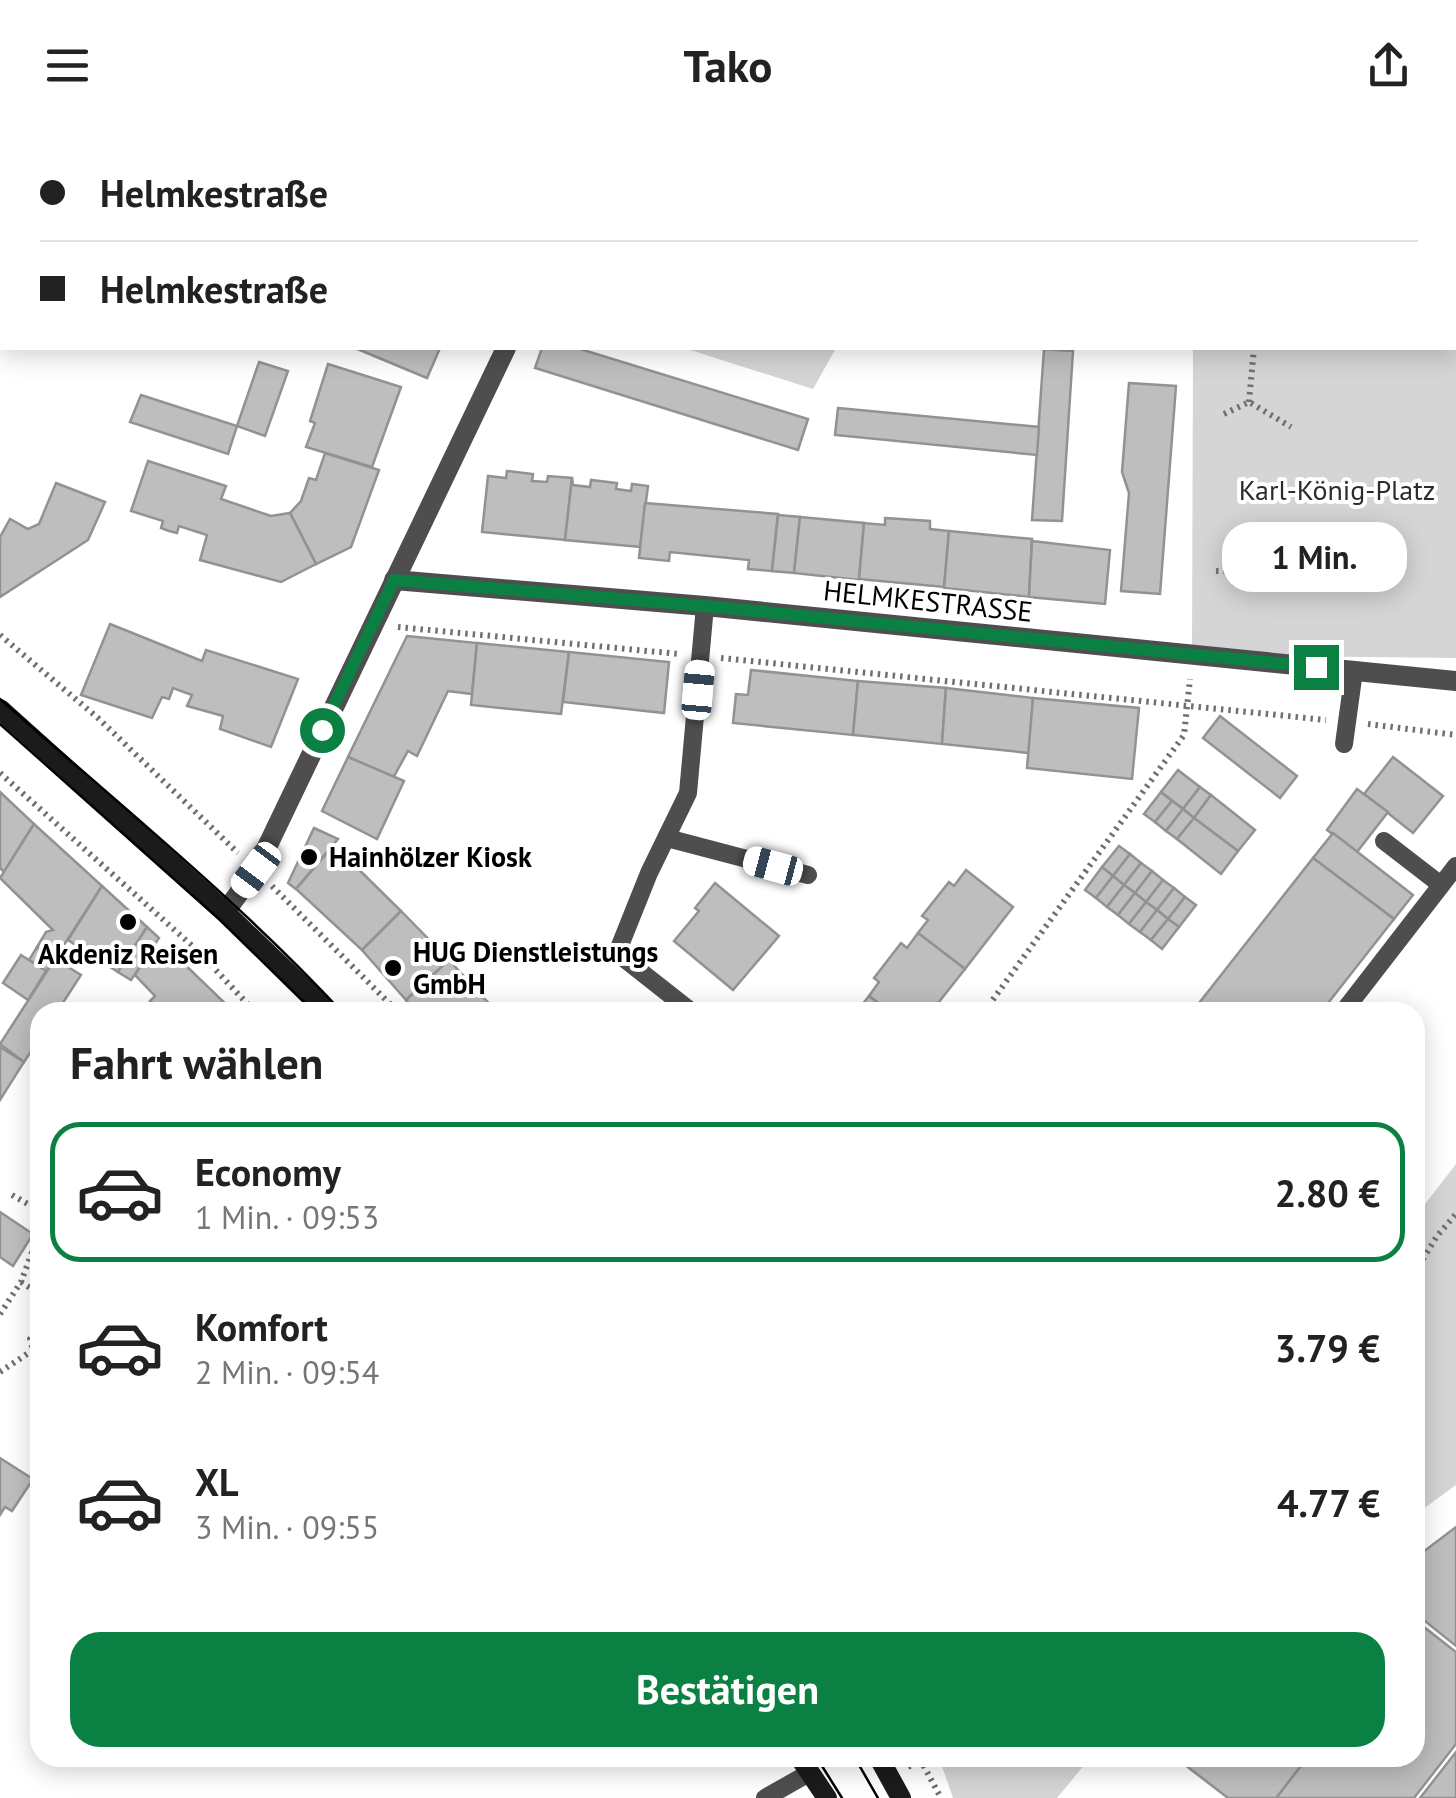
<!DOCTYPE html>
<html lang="de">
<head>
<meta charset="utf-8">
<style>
	body { margin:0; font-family:"PT Sans",sans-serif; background:#f6f6f6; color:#222; height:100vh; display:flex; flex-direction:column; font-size:38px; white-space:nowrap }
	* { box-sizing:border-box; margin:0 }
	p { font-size:32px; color:#767676 }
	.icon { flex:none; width:55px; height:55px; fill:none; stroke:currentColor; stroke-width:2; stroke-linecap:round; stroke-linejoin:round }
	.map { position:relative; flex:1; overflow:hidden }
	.details { position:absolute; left:30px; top:872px; width:1395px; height:765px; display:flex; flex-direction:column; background:#fff; border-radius:30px; box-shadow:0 5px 25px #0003 }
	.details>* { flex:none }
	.guide { position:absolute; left:0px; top:0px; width:1458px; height:220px; box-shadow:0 5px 25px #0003; display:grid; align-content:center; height:220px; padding:0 40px; background:#fff }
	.end { position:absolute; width:45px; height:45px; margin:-22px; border:12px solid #0b8043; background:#fff; box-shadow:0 0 0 5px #fff }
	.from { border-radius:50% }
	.bubble { position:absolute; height:70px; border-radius:30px; background:#fff; box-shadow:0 5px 25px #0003; font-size:32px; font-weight:700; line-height:70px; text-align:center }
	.car { position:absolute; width:30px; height:60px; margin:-30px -15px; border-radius:12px; box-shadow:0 0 8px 2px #0007; background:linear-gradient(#fff 24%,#345 0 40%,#fff 0 76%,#345 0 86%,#fff 0) }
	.guide b { display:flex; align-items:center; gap:35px; height:95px; font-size:38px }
	.guide b+b { border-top:2px solid #e0e0e0 }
	.guide i { width:25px; height:25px; background:#222 }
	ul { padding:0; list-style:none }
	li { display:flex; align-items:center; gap:30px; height:140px; margin:0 20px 15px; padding:0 20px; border:5px solid transparent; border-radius:30px }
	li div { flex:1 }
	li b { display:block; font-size:38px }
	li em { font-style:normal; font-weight:700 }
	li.current { border-color:#0b8043 }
	li>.icon { width:90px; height:90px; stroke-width:1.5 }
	h2 { padding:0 40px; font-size:45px; line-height:120px }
	.cta { display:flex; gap:20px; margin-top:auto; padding:20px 40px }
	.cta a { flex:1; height:115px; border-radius:30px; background:#0b8043; color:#fff; font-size:40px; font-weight:700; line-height:115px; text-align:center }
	header { display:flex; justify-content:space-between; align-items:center; height:130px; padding:0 40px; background:#fff; font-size:45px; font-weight:700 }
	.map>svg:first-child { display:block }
	.green { fill:#d5d5d5 }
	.building { fill:#bebebe; stroke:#929292; stroke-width:2.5 }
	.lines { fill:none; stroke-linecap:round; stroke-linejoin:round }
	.path { stroke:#707070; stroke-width:6; stroke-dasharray:2.5 5; stroke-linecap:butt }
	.service { stroke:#4e4e4e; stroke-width:18 }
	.minor { stroke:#4e4e4e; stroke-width:20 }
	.secondary { stroke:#1b1b1b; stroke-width:20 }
	.tram { stroke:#000; stroke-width:2.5 }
	.route { stroke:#0b8043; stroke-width:12 }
	.poi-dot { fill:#000; stroke:#fff; stroke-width:4 }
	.labels { text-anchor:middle; stroke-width:8; stroke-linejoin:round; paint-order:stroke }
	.park-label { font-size:28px; fill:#2c2c2c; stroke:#fff }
	.street-label { font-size:28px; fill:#000; stroke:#fff }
	.poi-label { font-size:28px; font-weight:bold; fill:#000; stroke:#fff; text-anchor:start }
</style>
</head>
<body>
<header><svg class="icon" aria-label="menu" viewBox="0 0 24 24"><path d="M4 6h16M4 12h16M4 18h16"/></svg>Tako<svg class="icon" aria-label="share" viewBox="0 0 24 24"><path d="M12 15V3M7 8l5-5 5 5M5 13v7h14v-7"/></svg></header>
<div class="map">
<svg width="1456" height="1668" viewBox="0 0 1456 1668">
	<rect width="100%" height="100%" fill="#fff"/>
	<g class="green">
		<path d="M607,0H1456V528L1192,525L1193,218H1455V2H606Z"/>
		<path d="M684,218H836L813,259Z"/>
		<path d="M1456,1034V1355L1415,1385V1087Z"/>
		<path d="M939,1628H1090L1057,1668H953Z"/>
	</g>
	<g class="building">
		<path d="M0,0H133L2,2V25Z"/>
		<path d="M355,218H440L427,248Z"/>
		<path d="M542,218H577L808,289L798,320L535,238Z"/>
		<path d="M1044,219L1073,221L1062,391L1032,390Z"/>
		<path d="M259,232L288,241L265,306L237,296Z"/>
		<path d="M328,234L401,257L372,337L306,317L315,293L310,291Z"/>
		<path d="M1129,253L1176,256L1160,464L1121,461L1129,363L1122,342Z"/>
		<path d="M141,265L237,296L228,324L130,292Z"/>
		<path d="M838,278L1039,297L1037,325L835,305Z"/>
		<path d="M325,323L379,340L351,417L316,434L290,383L301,371L309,348L316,350Z"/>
		<path d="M148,331L226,356L221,369L271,386L290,383L316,434L281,452L200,430L207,405L179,396L177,403L169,401L161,398L163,391L131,381Z"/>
		<path d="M507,341L533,344L532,351L547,352L548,346L572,348L565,410L482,402L488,346L506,348Z"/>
		<path d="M572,348L573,355L590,357L591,350L617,353L616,359L631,361L632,354L648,356L640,417L565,410Z"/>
		<path d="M56,353L105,372L88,410L0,467V407L10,389L28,399L39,394Z"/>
		<path d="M645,373L778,384L772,441L748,439L749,430L670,422L669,431L639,428Z"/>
		<path d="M778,385L800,387L794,443L772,441Z"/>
		<path d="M800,387L864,393L859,450L794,443Z"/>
		<path d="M885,388L930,391V399L949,401L944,457L859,449L864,393L885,395Z"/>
		<path d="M949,401L1032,409L1029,467L944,458Z"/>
		<path d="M1032,411L1110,420L1105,474L1029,467Z"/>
		<path d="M110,494L202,531L206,520L298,549L271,617L220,599L223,586L187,576L192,565L173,558L169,569L162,567L152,588L81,565Z"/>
		<path d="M407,506L477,513L472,564L448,561L417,626L408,621L393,648L348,627Z"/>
		<path d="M477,513L569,522L561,584L471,575Z"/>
		<path d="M569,522L669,532L664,583L563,572Z"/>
		<path d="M751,540L858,551L853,605L733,593L736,564L748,565Z"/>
		<path d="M858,551L946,558L942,614L853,605Z"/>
		<path d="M946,558L1033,568L1029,623L942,614Z"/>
		<path d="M1033,568L1139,578L1132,649L1027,638Z"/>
		<path d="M1220,586L1297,646L1280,668L1203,608Z"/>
		<path d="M348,627L404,651L377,709L322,681Z"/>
		<path d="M1393,627L1443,666L1413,703L1364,664Z"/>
		<path d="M1178,640L1200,657L1183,679L1161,662Z"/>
		<path d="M1200,657L1211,665L1194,688L1183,679Z"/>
		<path d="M1357,659L1388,682L1357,722L1327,700Z"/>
		<path d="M0,662L34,694L4,742L0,738Z"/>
		<path d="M1161,662L1172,671L1155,692L1144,684Z"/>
		<path d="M1211,665L1255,700L1238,721L1194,688Z"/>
		<path d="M1172,671L1183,679L1166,701L1155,692Z"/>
		<path d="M1183,679L1194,688L1177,709L1166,701Z"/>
		<path d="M1194,688L1238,721L1221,744L1177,709Z"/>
		<path d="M34,694L102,756L53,832L37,817L46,802L53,800L0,748Z"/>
		<path d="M314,698L338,709L296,759L288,753Z"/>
		<path d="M1333,703L1413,765L1394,789L1313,728Z"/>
		<path d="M334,715L401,781L362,820L296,759Z"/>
		<path d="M1119,716L1130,724L1113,746L1102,737Z"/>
		<path d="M1130,724L1141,733L1124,755L1113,746Z"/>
		<path d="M1313,728L1394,789L1321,882H1192Z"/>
		<path d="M1141,733L1152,741L1135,763L1124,755Z"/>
		<path d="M1102,737L1113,746L1096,768L1085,760Z"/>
		<path d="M966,740L1013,777L965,839L918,803L928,790L922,786L949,752L954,756Z"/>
		<path d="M1152,741L1163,750L1146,772L1135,763Z"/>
		<path d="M1113,746L1124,755L1107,777L1096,768Z"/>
		<path d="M1163,750L1174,758L1157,780L1146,772Z"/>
		<path d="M715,753L779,806L733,860L674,811L699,781L695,778Z"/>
		<path d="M1124,755L1135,763L1118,785L1107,777Z"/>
		<path d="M102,756L147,797L118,842L68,810Z"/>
		<path d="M1174,758L1185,767L1168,789L1157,780Z"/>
		<path d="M1135,763L1146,772L1129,794L1118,785Z"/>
		<path d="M1185,767L1196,775L1179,797L1168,789Z"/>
		<path d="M1146,772L1157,780L1140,802L1129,794Z"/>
		<path d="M1157,780L1168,789L1151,810L1140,802Z"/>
		<path d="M401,781L449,830L406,870L362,820Z"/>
		<path d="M1168,789L1179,797L1162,819L1151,810Z"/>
		<path d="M147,797L159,808L131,850L118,842Z"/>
		<path d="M918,803L965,839L931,882H890L869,866L879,852L874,848L901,813L907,818Z"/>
		<path d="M37,817L53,832L46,841L29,830Z"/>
		<path d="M150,822L164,837L176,826L234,882H162L150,871L155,866L135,845Z"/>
		<path d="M21,825L46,841L28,870L3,853Z"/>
		<path d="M55,829L81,845L57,882H40V908L24,932L0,914Z"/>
		<path d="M449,830L494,879L491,882H417L406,870Z"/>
		<path d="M869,866L890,882H847L852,876L858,880Z"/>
		<path d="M0,917L24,932L0,970Z"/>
		<path d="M0,1082L33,1104L13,1136L0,1127Z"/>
		<path d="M0,1328L33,1349L12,1381L5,1377L0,1385Z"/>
		<path d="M1456,1397V1516L1415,1483V1428Z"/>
		<path d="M1415,1490L1456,1522V1614L1414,1668H1276L1307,1628H1415Z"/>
		<path d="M1456,1622V1668H1420Z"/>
		<path d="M1176,1628H1307L1276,1668H1228Z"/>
	</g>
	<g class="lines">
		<g class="path">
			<path d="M1249,272L1254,218"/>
			<path d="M1224,284L1249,272L1291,297"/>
			<path d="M1216,441L1269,443"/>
			<path d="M398,497L679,524"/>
			<path d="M0,505L98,588L238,723"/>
			<path d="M721,528L1326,590"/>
			<path d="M1368,594L1456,605"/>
			<path d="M0,643L198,821L255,882"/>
			<path d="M272,756L398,882"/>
			<path d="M984,882L1184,605L1190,549"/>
			<path d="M12,1065L40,1081"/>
			<path d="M1415,1142L1437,1106L1456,1084"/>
			<path d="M21,1152L40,1164"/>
			<path d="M0,1184L21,1152L40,1101"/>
			<path d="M40,1187L30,1209L33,1220L40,1225"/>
			<path d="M0,1242L33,1220"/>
			<path d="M920,1629L941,1668"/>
			<path d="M908,1637L925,1628"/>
		</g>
		<g class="service">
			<path d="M1344,614L1354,541"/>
			<path d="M667,708L808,745"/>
			<path d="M1384,711L1441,755"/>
			<path d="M692,882L617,823L649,743L688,663L705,476"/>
			<path d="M1343,882L1456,736"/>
			<path d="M765,1668L809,1643"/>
		</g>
		<g class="minor">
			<path d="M606,2L607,0"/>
			<path d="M394,450L705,476L1456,551"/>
			<path d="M225,782L256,740L506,218"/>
		</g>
		<g class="secondary">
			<path d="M0,579L208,766L329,882"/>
			<path d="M800,1628L827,1668"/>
			<path d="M879,1628L901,1668"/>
		</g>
		<g class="tram">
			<path d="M0,569C115,671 237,769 342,882"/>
			<path d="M0,594L220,790L314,882"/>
			<path d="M817,1628L842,1668"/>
			<path d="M855,1628L878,1668"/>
		</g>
	</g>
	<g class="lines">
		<path class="route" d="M322,600L394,450L705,476L1316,537"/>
	</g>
	<g class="poi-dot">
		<circle cx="309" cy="727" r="10"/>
		<circle cx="128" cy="792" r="10"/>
		<circle cx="393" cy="838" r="10"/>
	</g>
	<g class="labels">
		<g class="park-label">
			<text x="1337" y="370">Karl-König-Platz</text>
		</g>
		<g class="street-label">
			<text transform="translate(928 471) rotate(6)" y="10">HELMKESTRASSE</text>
		</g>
		<g class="poi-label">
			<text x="329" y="737">Hainhölzer Kiosk</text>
			<text x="413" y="832">HUG Dienstleistungs<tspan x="413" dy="32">GmbH</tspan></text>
			<text x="128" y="834" text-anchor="middle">Akdeniz Reisen</text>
		</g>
	</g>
</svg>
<i class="end from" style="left:322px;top:600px"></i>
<i class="end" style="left:1316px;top:537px"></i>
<div class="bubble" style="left:1222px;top:392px;width:185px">1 Min.</div>
<i class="car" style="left:698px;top:560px;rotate:5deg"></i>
<i class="car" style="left:773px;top:736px;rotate:285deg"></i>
<i class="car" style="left:256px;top:740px;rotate:217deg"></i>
<div class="guide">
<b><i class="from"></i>Helmkestraße</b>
<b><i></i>Helmkestraße</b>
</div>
<section class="details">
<h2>Fahrt wählen</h2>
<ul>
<li class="current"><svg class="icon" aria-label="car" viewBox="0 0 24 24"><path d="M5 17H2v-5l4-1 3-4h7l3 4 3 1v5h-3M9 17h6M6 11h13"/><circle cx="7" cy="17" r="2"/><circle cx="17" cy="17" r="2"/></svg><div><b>Economy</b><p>1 Min. · 09:53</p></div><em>2.80 €</em></li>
<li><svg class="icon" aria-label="car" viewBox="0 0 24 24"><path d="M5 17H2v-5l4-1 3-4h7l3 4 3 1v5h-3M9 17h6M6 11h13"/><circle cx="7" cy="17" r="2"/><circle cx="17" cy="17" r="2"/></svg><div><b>Komfort</b><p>2 Min. · 09:54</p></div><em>3.79 €</em></li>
<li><svg class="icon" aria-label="car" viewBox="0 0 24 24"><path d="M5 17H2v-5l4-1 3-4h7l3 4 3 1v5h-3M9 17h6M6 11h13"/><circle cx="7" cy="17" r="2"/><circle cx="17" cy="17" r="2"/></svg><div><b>XL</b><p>3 Min. · 09:55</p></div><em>4.77 €</em></li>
</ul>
<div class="cta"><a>Bestätigen</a></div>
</section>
</div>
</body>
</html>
